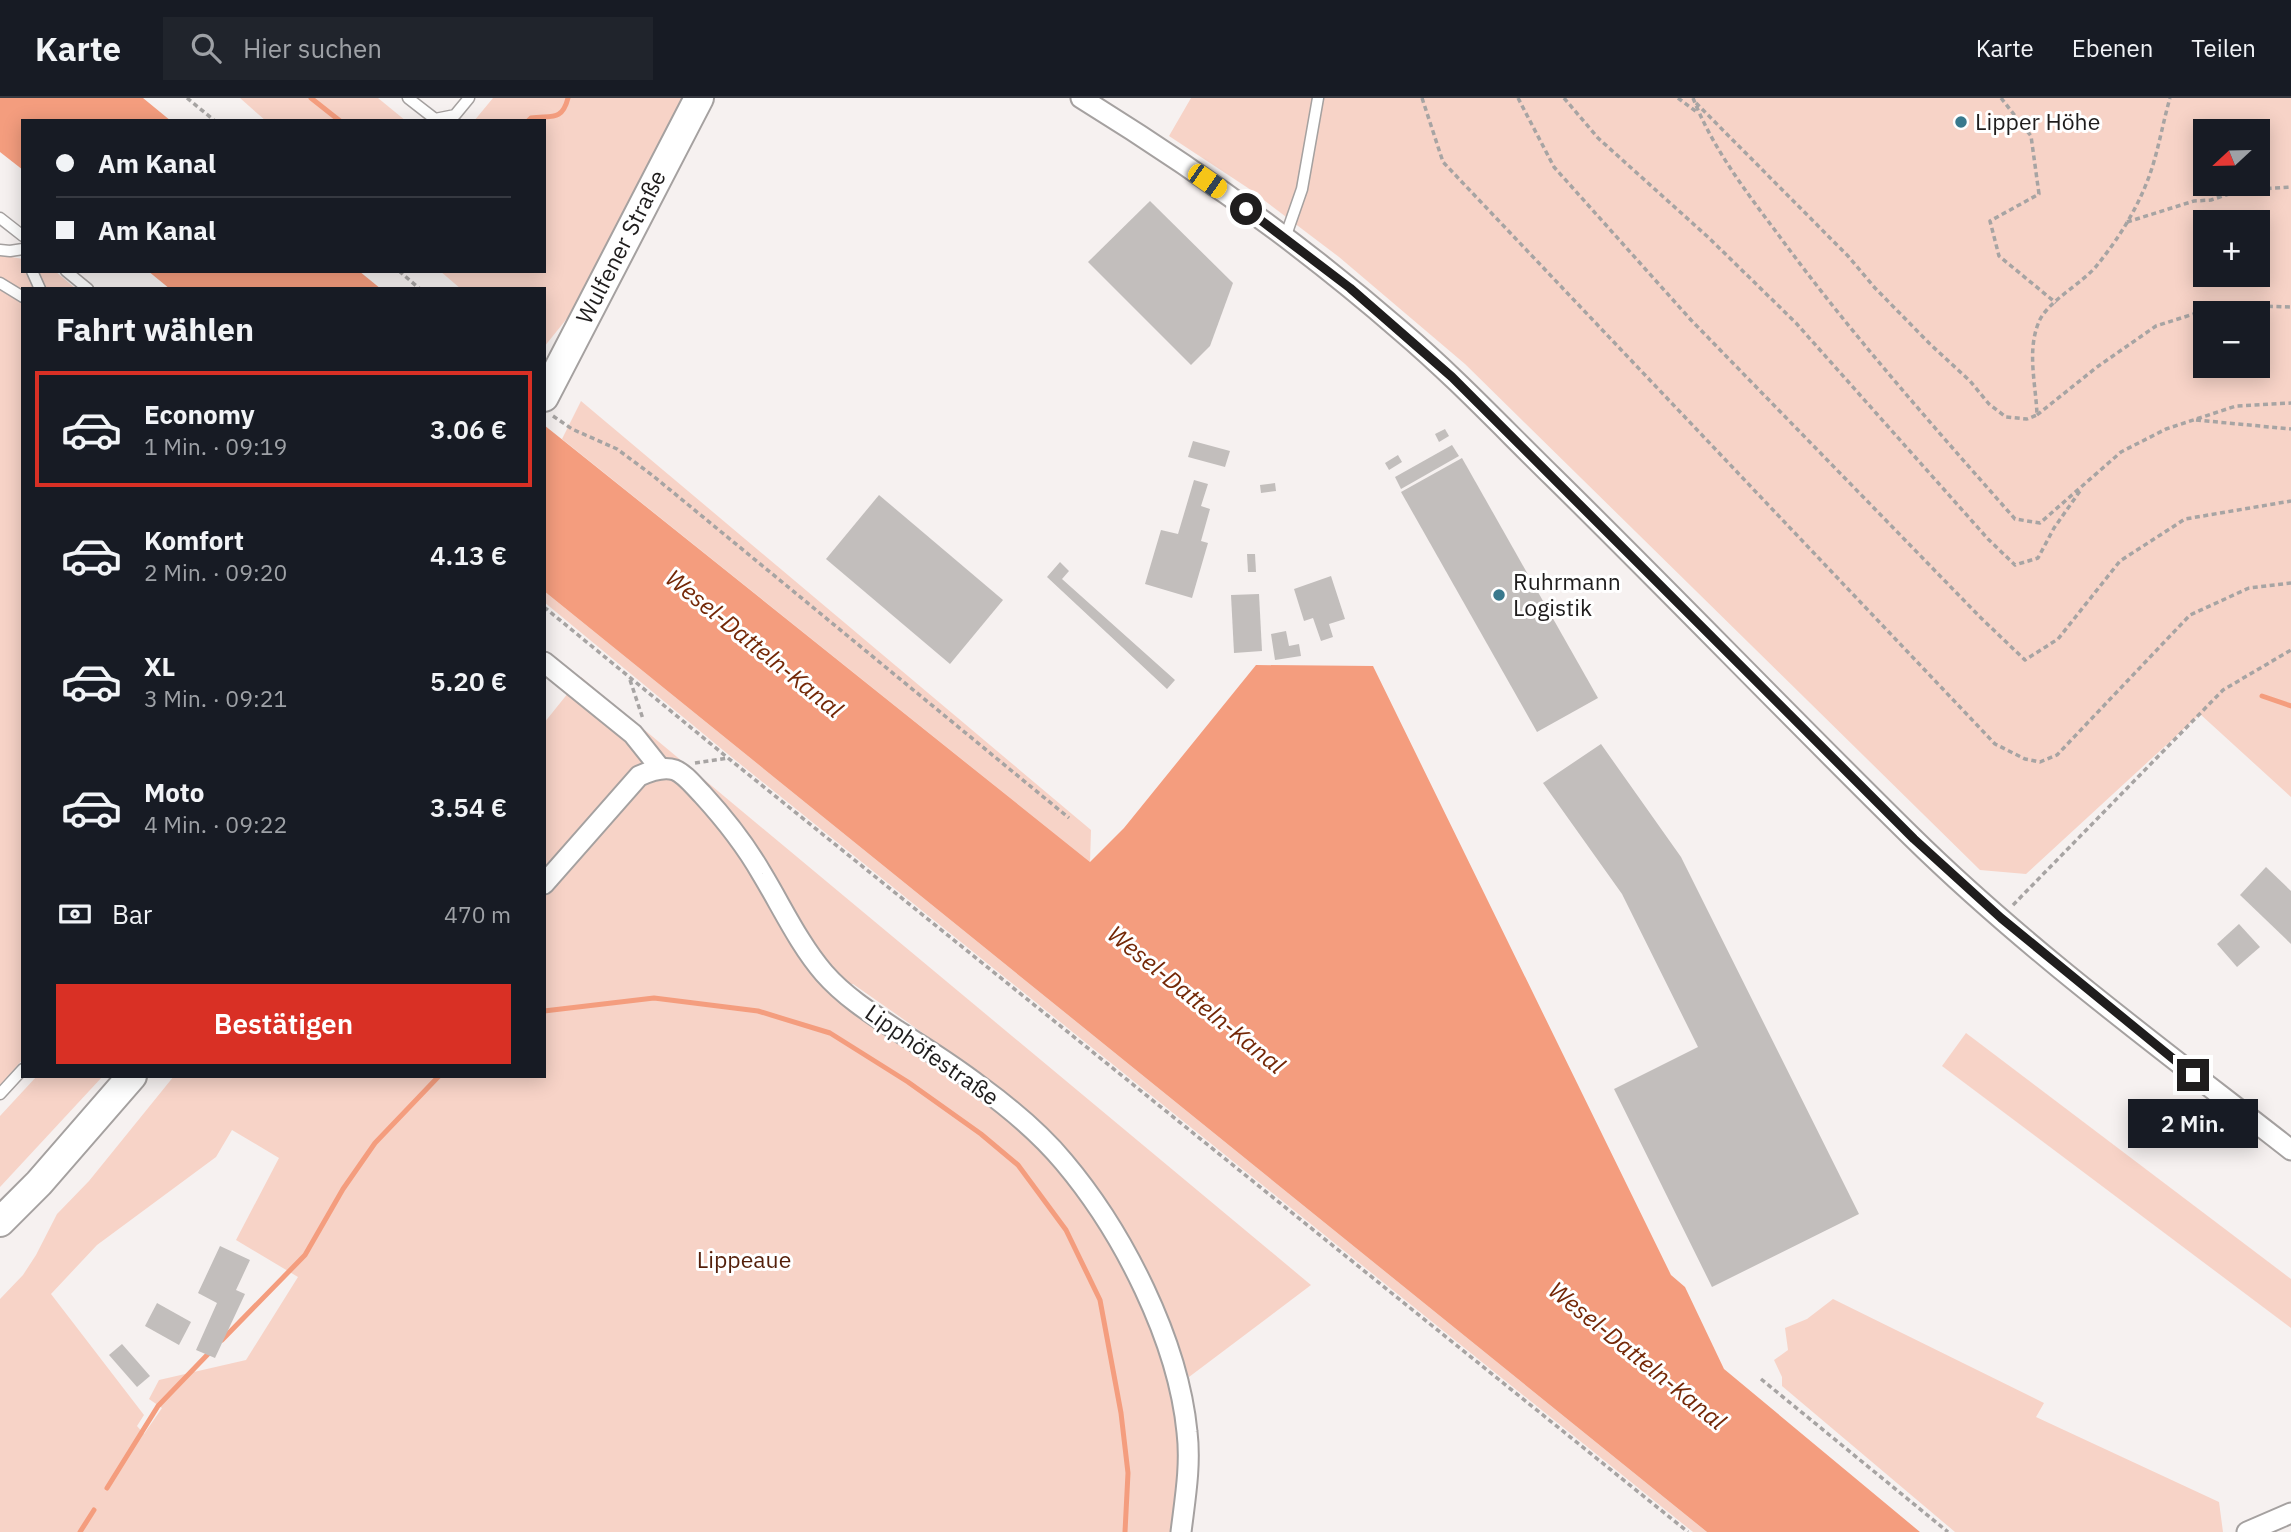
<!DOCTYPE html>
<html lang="de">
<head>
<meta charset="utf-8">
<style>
	body { margin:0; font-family:"IBM Plex Sans",sans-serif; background:#20242c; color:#f1f3f6; height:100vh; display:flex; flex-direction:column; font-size:26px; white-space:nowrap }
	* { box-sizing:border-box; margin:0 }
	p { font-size:23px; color:#9ea1a6 }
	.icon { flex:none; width:38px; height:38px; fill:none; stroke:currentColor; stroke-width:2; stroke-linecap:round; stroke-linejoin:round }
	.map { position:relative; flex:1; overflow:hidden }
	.details { position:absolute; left:21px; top:189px; width:525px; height:791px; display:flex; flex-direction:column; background:#171b24; border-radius:0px; box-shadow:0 4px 18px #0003 }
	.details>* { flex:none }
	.guide { position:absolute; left:21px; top:21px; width:525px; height:154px; border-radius:0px; box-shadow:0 4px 18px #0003; display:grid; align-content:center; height:154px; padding:0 35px; background:#171b24 }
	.needle { width:46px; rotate:248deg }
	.tools { position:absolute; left:2193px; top:21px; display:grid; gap:14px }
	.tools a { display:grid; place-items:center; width:77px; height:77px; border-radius:0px; background:#171b24; box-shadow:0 4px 18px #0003; font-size:35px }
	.end { position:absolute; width:32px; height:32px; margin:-16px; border:9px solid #1f1d1d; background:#fff; box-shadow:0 0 0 4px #fff }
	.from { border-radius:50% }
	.bubble { position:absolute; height:49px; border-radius:0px; background:#171b24; box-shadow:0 4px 18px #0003; font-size:23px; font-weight:600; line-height:49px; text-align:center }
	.car { position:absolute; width:21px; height:42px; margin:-21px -10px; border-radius:9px; box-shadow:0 0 5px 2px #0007; background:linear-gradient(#f5c518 24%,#345 0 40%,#f5c518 0 76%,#345 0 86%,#f5c518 0) }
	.guide b { display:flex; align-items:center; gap:24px; height:66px; font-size:26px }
	.guide b+b { border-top:2px solid #363941 }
	.guide i { width:18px; height:18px; background:#f1f3f6 }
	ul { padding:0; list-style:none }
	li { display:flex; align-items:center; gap:21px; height:116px; margin:0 14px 10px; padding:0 21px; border:4px solid transparent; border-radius:0px }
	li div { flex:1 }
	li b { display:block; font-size:26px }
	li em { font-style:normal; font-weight:600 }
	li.on { border-color:#d93025 }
	li>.icon { width:63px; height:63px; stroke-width:1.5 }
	h2 { padding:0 35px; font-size:32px; line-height:84px }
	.pay { display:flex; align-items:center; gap:18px; height:77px; padding:0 35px; font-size:26px }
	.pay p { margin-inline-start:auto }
	.action { display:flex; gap:14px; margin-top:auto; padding:14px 35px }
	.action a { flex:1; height:80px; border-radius:0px; background:#d93025; color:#fff; font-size:28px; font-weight:600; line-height:80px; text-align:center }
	header { display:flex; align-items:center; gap:42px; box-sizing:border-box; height:98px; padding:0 35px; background:#171b24; border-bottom:2px solid #363941 }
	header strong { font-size:33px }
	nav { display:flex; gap:38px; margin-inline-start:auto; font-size:24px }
	.search { width:490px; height:63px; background:#20242c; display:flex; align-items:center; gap:18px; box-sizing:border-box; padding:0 24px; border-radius:0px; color:#9ea1a6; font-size:26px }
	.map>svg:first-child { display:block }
	.green { fill:#f7d3c7; fill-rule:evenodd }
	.water { fill:#f49d7e }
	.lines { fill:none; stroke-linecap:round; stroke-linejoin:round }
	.stream { stroke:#f49d7e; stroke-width:5 }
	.building { fill:#c2bebc }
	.lane-casing { stroke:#a5a1a0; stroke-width:13 }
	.street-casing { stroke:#a5a1a0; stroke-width:23 }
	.secondary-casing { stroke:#a5a1a0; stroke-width:32 }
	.path { stroke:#a7a4a3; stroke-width:3.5; stroke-dasharray:5 3.5; stroke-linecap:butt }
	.lane { stroke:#fff; stroke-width:10 }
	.street { stroke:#fff; stroke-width:19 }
	.secondary { stroke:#fff; stroke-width:28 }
	.route { stroke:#1f1d1d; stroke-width:9 }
	.poi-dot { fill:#39798d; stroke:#fff; stroke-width:2.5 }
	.labels { text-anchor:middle; stroke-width:6; stroke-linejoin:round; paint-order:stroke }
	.poi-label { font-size:23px; fill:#1f1d1d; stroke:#fff; text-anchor:start }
	.street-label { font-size:23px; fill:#1f1d1d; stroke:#fff }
	.park-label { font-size:23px; fill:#541f0a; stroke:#fff }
	.water-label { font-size:24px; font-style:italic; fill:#742807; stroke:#fff }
</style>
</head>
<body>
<header>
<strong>Karte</strong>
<div class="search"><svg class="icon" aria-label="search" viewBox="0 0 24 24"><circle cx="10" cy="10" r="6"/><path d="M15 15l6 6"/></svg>Hier suchen</div>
<nav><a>Karte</a><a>Ebenen</a><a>Teilen</a></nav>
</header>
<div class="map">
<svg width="2291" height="1434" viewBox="0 0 2291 1434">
	<rect width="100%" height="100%" fill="#f6f1f0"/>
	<g class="green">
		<path d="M240,0H378L406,23H266Z"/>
		<path d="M493,0H685L569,218L544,249V191H461L440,173H544V23H474Z"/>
		<path d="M1191,0H2291V699L2200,616L2026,776L1980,772L1465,266L1339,159L1248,90L1169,38ZM2205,33H2258V86H2205ZM2205,124H2258V177H2205ZM2205,215H2258V268H2205Z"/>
		<path d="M0,157L23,161V173H29L36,191H23V194L0,180Z"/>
		<path d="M38,173H55L76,191H45Z"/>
		<path d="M0,192L23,205V961L0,988Z"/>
		<path d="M581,303L1091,732L1090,764L562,341Z"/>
		<path d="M544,493L1707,1434H1693L729,657L544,504Z"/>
		<path d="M581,579L1311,1187L1189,1279C1157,1201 1125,1124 1071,1058C1050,1033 1025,1013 1000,993C953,955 903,921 853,886L831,891C853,914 886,928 915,945C927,952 938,961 949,970C980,993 1013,1014 1042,1039C1071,1065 1094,1098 1114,1131C1174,1230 1196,1319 1182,1434H0V1201L23,1177L36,1157L57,1116L89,1083L174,978H544V625ZM232,1032L279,1060L236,1142L298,1179L246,1262L159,1282L149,1301L162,1310L144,1336L137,1328L144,1317L51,1196L97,1147L216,1059Z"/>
		<path d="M1966,935L2291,1181V1230L1942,968Z"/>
		<path d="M37,978H103L0,1089V1018Z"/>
		<path d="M1833,1201L2044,1305L2036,1319L2219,1404L2223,1434H1955L1782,1288V1279L1774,1262L1788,1252L1785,1230L1807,1221Z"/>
	</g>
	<g class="water">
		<path d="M0,0H143L171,23H23V72L0,54Z"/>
		<path d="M148,173H359L381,191H170Z"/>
		<path d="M544,327L1090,764L1124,730L1256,567L1373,568L1671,1177L1685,1189L1724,1271L1920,1434H1707L544,493Z"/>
	</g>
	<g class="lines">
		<g class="stream">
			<path d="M311,0L340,23"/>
			<path d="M528,23L531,20C551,17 562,24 568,0"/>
			<path d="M2262,598L2291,608"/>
			<path d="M544,913L654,900L758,913L830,935L908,984L981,1036L1018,1067L1066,1132L1100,1202L1121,1315L1128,1375L1125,1434"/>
			<path d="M222,1242L305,1157L343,1091L375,1045L439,978"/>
			<path d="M107,1390L158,1308L210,1254"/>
			<path d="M80,1434L94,1412"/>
		</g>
	</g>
	<g class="building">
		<path d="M1150,103L1233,185L1210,248L1191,267L1088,164Z"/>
		<path d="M1445,331L1449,338L1439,344L1435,336Z"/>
		<path d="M1193,343L1230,353L1225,369L1188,359Z"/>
		<path d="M1452,347L1459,358L1401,391L1395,379Z"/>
		<path d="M1398,357L1402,364L1389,372L1385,365Z"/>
		<path d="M1462,360L1598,600L1537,634L1401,394Z"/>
		<path d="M1194,382L1208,386L1201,408L1210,411L1201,443L1208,445L1192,500L1145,486L1161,432L1178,436Z"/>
		<path d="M1275,385L1276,393L1261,395L1260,387Z"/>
		<path d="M879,397L1003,502L950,566L826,461Z"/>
		<path d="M1247,456H1255L1256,474H1248Z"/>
		<path d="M1060,464L1069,473L1062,481L1175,582L1167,591L1047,479Z"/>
		<path d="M1331,478L1345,521L1329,526L1333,539L1321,543L1313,520L1304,523L1294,491Z"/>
		<path d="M1259,496L1262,553L1234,555L1231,497Z"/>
		<path d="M1286,533L1289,548L1299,546L1301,558L1275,562L1271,536Z"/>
		<path d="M1601,646L1681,759L1859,1116L1712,1189L1614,991L1698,949L1622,796L1543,685Z"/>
		<path d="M2266,769L2291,793V846L2240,797Z"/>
		<path d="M2239,826L2260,849L2237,869L2217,846Z"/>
		<path d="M220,1148L250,1162L236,1192L245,1196L215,1260L196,1252L217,1205L198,1195Z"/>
		<path d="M157,1205L191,1224L179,1247L145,1228Z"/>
		<path d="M122,1246L150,1278L137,1289L109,1257Z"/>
	</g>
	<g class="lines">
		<g class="lane-casing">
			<g id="lane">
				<path d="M408,0L435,21L455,17L469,0"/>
				<path d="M0,120L23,138"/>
				<path d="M1285,140L1302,91L1318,0"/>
				<path d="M0,152L10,153L23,151"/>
				<path d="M32,173L40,191"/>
				<path d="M66,173L88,191"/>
				<path d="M0,185L23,199"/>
				<path d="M0,996L23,971"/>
			</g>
		</g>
		<g class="street-casing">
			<g id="street">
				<path d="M1081,0C1193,69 1301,146 1401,233C1454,278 1502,329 1552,378C1673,497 1790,619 1911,738C2028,853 2162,951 2291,1052"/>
				<path d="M544,564L633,636L660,670"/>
				<path d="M544,786L639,678C650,673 663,668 675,672C685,676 694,688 702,696C724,720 746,748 762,776C782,809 799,846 824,875C845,899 872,916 898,933C927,951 955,969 981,989C1011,1011 1040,1035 1064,1064C1123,1134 1178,1242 1187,1334C1191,1367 1185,1401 1181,1434"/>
				<path d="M2247,1434L2291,1415"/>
			</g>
		</g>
		<g class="secondary-casing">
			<g id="secondary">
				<path d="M544,299L699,0"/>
				<path d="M0,1124L39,1085L132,978"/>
			</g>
		</g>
		<g class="path">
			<path d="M187,0L215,23"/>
			<path d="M1422,0L1443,64L1995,646L2025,661L2040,664L2057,657L2190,517L2249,490L2291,485"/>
			<path d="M1518,0L1554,69L1691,222L1981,520L2025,562L2058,541L2120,463L2185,421L2291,403"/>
			<path d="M1564,0L1598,40L1709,140L1796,225L1988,441L2015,467L2038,460L2054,430L2080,393"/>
			<path d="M1678,0L1698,15"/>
			<path d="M1693,0C1713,51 1747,95 1780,139C1852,237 1934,329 2015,421L2040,425L2121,354L2166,331L2236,308L2291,305"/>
			<path d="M2001,0L2031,38L2039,96L1990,123L1999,158L2056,205"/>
			<path d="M1696,5L1848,158L1875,190L1930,246L1970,283L1989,306L2006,319L2027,321L2037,317C2036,287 2027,255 2038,226C2046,203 2083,186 2098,166C2120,139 2140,106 2151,73C2159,49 2163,24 2170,0"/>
			<path d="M2127,124L2194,103L2211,102L2241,92L2291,89"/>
			<path d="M399,173L420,191"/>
			<path d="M2037,317L2097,269L2156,228L2200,214L2210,215L2224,211L2262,208L2291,209"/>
			<path d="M553,318L572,331L617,351L652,377L1069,720"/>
			<path d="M2196,322L2291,331"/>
			<path d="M544,509L728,660L1688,1434"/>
			<path d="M630,582L643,621"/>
			<path d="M695,665L728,660"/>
			<path d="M2013,807L2223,592L2291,552"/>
			<path d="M1761,1281L1948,1434"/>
		</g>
		<use href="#lane" class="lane"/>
		<use href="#street" class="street"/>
		<use href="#secondary" class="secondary"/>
	</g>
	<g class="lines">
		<path class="route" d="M1246,111L1350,190L1452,279L1914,741L2001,820L2193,977"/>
	</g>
	<g class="poi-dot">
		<circle cx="1961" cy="24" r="7"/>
		<circle cx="1499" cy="497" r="7"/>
	</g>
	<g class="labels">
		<g class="poi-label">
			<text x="1975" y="32">Lipper Höhe</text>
			<text x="1513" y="492">Ruhrmann<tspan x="1513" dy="26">Logistik</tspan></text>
		</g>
		<g class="street-label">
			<text transform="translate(621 149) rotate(-63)" y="8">Wulfener Straße</text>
			<text transform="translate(932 957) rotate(35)" y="8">Lipphöfestraße</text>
		</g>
		<g class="park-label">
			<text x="744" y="1170">Lippeaue</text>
		</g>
		<g class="water-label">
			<text transform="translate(754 546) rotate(39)" y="8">Wesel-Datteln-Kanal</text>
			<text transform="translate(1196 902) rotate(39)" y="8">Wesel-Datteln-Kanal</text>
			<text transform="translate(1637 1258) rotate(39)" y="8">Wesel-Datteln-Kanal</text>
		</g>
	</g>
</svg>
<div class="tools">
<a><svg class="needle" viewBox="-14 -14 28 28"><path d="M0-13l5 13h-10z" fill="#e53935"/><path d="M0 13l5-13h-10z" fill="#9ea1a6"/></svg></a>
<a>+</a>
<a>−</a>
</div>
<i class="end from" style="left:1246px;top:111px"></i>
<i class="end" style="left:2193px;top:977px"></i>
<div class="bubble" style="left:2128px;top:1001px;width:130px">2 Min.</div>
<i class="car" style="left:1207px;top:83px;rotate:125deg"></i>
<div class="guide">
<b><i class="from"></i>Am Kanal</b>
<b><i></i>Am Kanal</b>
</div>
<section class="details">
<h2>Fahrt wählen</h2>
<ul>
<li class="on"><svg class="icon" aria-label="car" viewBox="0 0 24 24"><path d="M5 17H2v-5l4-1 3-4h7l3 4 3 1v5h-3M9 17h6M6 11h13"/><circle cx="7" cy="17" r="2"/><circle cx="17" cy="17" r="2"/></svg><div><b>Economy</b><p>1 Min. · 09:19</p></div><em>3.06 €</em></li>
<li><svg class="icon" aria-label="car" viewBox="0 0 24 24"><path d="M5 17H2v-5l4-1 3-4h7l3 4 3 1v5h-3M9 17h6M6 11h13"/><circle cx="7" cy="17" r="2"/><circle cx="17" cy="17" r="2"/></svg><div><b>Komfort</b><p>2 Min. · 09:20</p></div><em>4.13 €</em></li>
<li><svg class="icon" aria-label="car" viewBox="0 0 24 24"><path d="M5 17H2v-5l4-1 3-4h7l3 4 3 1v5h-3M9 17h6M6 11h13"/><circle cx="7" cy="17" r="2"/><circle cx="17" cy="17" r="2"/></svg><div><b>XL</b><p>3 Min. · 09:21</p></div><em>5.20 €</em></li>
<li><svg class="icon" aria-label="car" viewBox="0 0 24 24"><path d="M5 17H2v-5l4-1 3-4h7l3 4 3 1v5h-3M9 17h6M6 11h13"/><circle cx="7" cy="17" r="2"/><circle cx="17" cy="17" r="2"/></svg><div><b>Moto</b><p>4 Min. · 09:22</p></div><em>3.54 €</em></li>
</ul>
<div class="pay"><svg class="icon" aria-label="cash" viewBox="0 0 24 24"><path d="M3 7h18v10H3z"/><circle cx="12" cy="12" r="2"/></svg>Bar<p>470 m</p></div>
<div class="action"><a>Bestätigen</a></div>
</section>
</div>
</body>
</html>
